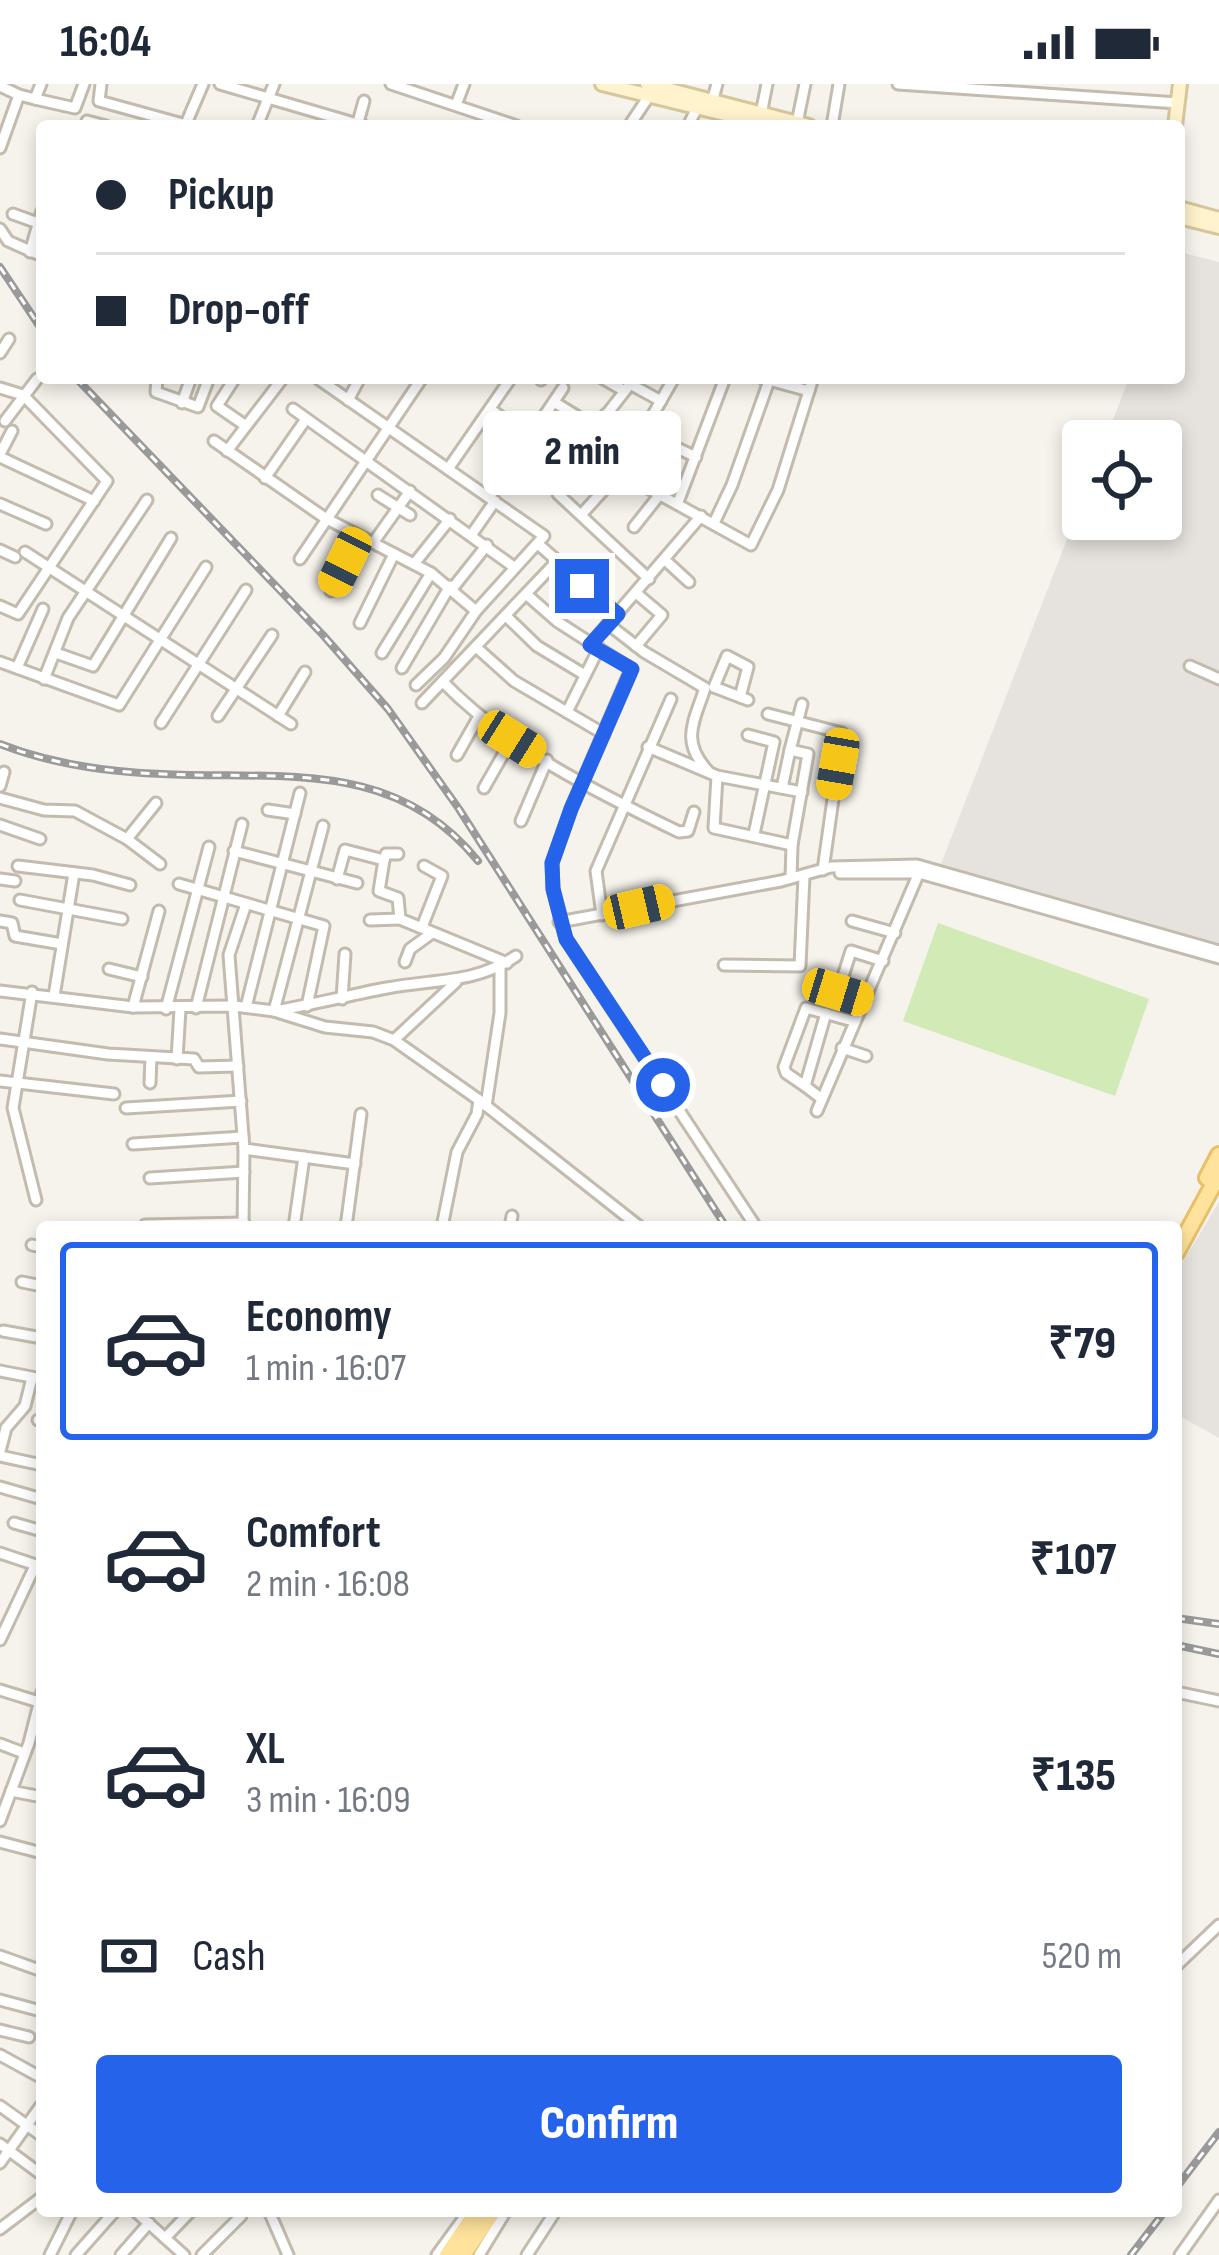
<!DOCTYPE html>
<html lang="en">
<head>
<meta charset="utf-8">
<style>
	body { margin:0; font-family:"Sofia Sans Condensed",sans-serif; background:#f2f2f3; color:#1f2937; height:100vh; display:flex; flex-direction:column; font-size:45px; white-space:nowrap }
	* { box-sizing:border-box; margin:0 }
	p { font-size:39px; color:#747a83 }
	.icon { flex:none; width:66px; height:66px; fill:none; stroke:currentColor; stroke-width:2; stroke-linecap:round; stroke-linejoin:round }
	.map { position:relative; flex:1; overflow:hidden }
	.sheet { position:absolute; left:36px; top:1137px; width:1146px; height:996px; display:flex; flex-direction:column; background:#fff; border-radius:12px; box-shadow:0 6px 18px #0003 }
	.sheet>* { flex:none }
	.guide { position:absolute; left:36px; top:36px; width:1149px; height:264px; border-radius:12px; box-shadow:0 6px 18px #0003; display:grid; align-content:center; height:264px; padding:0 60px; background:#fff }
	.buttons { position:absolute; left:1062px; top:336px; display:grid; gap:24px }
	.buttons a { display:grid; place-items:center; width:120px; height:120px; border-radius:12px; background:#fff; box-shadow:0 6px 18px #0003; font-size:60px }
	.end { position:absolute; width:54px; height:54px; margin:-27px; border:15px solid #2563eb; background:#fff; box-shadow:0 0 0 6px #fff }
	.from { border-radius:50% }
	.bubble { position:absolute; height:84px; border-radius:12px; background:#fff; box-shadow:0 6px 18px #0003; font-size:39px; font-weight:800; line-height:84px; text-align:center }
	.car { position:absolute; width:36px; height:72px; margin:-36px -18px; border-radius:15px; box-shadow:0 0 9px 3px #0007; background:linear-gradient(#f5c518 24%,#345 0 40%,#f5c518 0 76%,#345 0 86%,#f5c518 0) }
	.guide b { display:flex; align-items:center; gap:42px; height:114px; font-size:45px }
	.guide b+b { border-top:3px solid #e0e1e3 }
	.guide i { width:30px; height:30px; background:#1f2937 }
	ul { padding:21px 0 0; list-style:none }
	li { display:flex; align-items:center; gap:36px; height:198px; margin:0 24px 18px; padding:0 36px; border:6px solid transparent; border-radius:12px }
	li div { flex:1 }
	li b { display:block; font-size:45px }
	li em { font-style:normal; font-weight:800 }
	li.selected { border-color:#2563eb }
	li>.icon { width:108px; height:108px; stroke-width:1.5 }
	.pay { display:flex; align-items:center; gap:30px; height:132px; padding:0 60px; font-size:45px }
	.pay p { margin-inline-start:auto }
	.primary-button { display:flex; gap:24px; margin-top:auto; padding:24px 60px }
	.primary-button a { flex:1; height:138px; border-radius:12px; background:#2563eb; color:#fff; font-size:48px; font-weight:800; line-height:138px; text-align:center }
	.status { display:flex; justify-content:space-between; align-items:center; height:84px; padding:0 60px; background:#fff; direction:ltr }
	.status svg { height:33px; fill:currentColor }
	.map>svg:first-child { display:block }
	.industrial { fill:#e6e2dd }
	.green { fill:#d2eab5 }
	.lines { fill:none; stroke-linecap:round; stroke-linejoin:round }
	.street-casing { stroke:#c2bbae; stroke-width:15 }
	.secondary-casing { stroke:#d6c79b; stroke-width:18 }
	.primary-casing { stroke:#e6c16a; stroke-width:20 }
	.street { stroke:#fff; stroke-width:9 }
	.secondary { stroke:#fff3cd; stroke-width:12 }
	.primary { stroke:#ffe39c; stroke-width:14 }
	.rail-casing { stroke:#9a9a9a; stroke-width:8 }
	.rail { stroke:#fff; stroke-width:3; stroke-dasharray:9; stroke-linecap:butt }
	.route { stroke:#2563eb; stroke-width:15 }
</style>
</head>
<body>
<div class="status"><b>16:04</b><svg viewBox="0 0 49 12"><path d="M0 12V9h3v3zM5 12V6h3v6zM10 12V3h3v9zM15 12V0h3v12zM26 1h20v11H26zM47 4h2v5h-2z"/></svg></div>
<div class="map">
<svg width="1219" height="2171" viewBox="0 0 1219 2171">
	<rect width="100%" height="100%" fill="#f6f3ec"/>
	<g class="industrial">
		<path d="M1179,168L1219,178V860L941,780L1083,414V435H1161V357H1105L1129,294H1179Z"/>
		<path d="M1219,1118V1354L1176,1330V1189Z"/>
	</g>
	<path class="green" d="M938,839L1149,915L1115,1012L903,937Z"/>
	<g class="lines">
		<g class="street-casing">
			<g id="street">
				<path d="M101,0L99,17L190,42"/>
				<path d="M220,0L364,42"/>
				<path d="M391,0L517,42"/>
				<path d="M898,0L1178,19"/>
				<path d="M0,2L19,11L0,64"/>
				<path d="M19,11L35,15L41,0"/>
				<path d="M35,15L75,24L84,0"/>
				<path d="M712,18L717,0"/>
				<path d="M456,21L464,0"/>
				<path d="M761,30L767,0"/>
				<path d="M87,37L106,42"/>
				<path d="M797,39L805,0"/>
				<path d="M185,42L203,0"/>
				<path d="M257,42L274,0"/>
				<path d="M357,42L364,17"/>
				<path d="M629,42L649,12"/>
				<path d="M688,42L699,20"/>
				<path d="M832,42L839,0"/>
				<path d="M13,130L38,139"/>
				<path d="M0,145L8,157L42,172"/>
				<path d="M30,168L42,127"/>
				<path d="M0,269L9,255"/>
				<path d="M157,294L156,308L198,323L209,294"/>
				<path d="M235,294L217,322L246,342"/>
				<path d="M317,294L544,452L476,527L444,574L416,601"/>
				<path d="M602,294L623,306"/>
				<path d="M762,294L809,307"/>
				<path d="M541,296L542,294"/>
				<path d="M630,300L661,317"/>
				<path d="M0,304L23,311L107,397L18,530L0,522"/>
				<path d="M348,316L360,294"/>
				<path d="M554,318L596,344L635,294"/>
				<path d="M182,319L191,294"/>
				<path d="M293,325L514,483"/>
				<path d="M490,325L570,382"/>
				<path d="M606,330L696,373"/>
				<path d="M5,337L37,295"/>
				<path d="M214,357L325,434L431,489L476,527"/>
				<path d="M227,367L283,294"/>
				<path d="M0,370L12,347"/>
				<path d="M0,373L94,417"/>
				<path d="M595,375L751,461L778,406L813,294"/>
				<path d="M448,385L511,294"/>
				<path d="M265,394L306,335"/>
				<path d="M558,410L649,495"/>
				<path d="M378,411L410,431"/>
				<path d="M490,412L563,304"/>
				<path d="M678,418L725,294"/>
				<path d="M0,420L46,440"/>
				<path d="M581,431L620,388L674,294"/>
				<path d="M714,439L732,401L770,294"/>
				<path d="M634,443L661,409"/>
				<path d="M472,450L495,417"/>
				<path d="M373,459L410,407"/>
				<path d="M538,460L618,530"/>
				<path d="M0,466L15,473"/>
				<path d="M25,468L291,640"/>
				<path d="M300,475L422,294"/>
				<path d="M665,476L689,498"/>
				<path d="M414,480L450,435"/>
				<path d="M452,505L487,461"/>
				<path d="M331,507L358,452"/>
				<path d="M526,510L558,538L631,585L571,725L552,779L553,805L566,855L756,1143"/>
				<path d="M506,532L537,562L585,591"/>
				<path d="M360,539L394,470"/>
				<path d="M608,540L644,568L705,604C694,638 680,657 708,687"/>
				<path d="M590,561L701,432"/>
				<path d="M636,562L662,531L636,509"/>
				<path d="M476,563L514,597L604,650"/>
				<path d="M56,569L93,582L171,454"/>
				<path d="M382,569L431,489"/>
				<path d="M0,578L119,621L206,483"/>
				<path d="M1190,582L1219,595"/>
				<path d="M17,584L43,525"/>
				<path d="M402,584L450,502"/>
				<path d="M44,595L68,534L147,416"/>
				<path d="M444,599C509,665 596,708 679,748L688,747L694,728"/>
				<path d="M714,603L727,572L748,583L740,613"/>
				<path d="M714,603L748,616"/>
				<path d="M422,619L558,476"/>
				<path d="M567,628L599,564"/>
				<path d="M768,630L842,649"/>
				<path d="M218,632L272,551"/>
				<path d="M278,632L305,588"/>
				<path d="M161,639L246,506"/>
				<path d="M748,651L774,658L754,750"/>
				<path d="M648,663L717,692L802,708"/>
				<path d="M457,671L478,634"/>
				<path d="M717,692L714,744L792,761"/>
				<path d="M0,702L4,688"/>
				<path d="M484,704L512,655"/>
				<path d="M782,704L790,666"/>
				<path d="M0,714L44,726L75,727L127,755L160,780"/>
				<path d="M268,726L295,730"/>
				<path d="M521,737L547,676"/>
				<path d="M0,741L40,755"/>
				<path d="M323,742L274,927C312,921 349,911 387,904C434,895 475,900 516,872"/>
				<path d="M127,755L156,719"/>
				<path d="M234,767L357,799"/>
				<path d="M384,776L379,807L398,814L400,835L507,879"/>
				<path d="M18,782L93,791L130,801"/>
				<path d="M823,786L838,680"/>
				<path d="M840,789H919L1219,874"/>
				<path d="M791,794L792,761L808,670L790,666L802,620"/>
				<path d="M0,795L15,797"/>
				<path d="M337,795L345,766L384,776L386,770H398"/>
				<path d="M179,800L324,842L307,922"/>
				<path d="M20,816L122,835"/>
				<path d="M602,831L596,787L671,615"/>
				<path d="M370,836L400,835"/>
				<path d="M0,837L12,839L15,852L62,860"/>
				<path d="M852,837L895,849"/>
				<path d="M559,838L781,797L831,783L917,781L1219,867"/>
				<path d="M422,843L442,792L424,782"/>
				<path d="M405,878L410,865L432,849"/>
				<path d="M724,881L800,882L804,792"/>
				<path d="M109,885L142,893"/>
				<path d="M0,907L133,923L234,922L274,927L325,943L373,948L394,956L479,1016L640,1143"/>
				<path d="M32,908L13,1024L36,1116"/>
				<path d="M54,912L74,789"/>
				<path d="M342,915L345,870"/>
				<path d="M865,917L838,908L851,867L883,877"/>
				<path d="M133,923L159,827"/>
				<path d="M246,923L300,709"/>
				<path d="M196,924L242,740"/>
				<path d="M166,925L209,763"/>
				<path d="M0,955L108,970L194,975L199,983L238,982"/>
				<path d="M394,956L456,898"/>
				<path d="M842,964L866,972"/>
				<path d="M177,975L180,925"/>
				<path d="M0,997L114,1010"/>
				<path d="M150,999L151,973"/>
				<path d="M805,1002L786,989L784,983L806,924L853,937"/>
				<path d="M822,1015L805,1002L826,929"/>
				<path d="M486,1022L500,929V883"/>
				<path d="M126,1024L241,1017"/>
				<path d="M817,1027L921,784"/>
				<path d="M133,1060L243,1053"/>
				<path d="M244,1065L355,1080"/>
				<path d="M150,1094L244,1088"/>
				<path d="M145,1141L244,1139"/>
				<path d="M243,1143L244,1065L229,871L246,820"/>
				<path d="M294,1143L304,1073"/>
				<path d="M346,1143L361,1030"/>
				<path d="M442,1143L457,1068L477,1030L479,1016"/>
				<path d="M510,1143L512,1132"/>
				<path d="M32,1161L42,1163"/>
				<path d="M22,1198L42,1202"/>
				<path d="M3,1247L42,1254"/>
				<path d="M0,1287L42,1295"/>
				<path d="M38,1336L42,1338"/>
				<path d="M0,1367L6,1344L25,1322L32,1294"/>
				<path d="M0,1372L42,1381"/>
				<path d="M0,1403L42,1415"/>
				<path d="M14,1439L42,1447"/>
				<path d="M0,1469L42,1483"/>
				<path d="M0,1556L35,1482"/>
				<path d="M0,1606L39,1618"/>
				<path d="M1176,1608L1219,1617"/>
				<path d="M0,1660L24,1669"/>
				<path d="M11,1707L42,1713"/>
				<path d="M0,1737L29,1659L42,1608"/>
				<path d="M0,1758L42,1769"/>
				<path d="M0,1872L42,1887"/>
				<path d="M1176,1882L1219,1841"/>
				<path d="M0,1916L41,1927"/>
				<path d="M0,1946L29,1953"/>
				<path d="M0,1971L42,1994"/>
				<path d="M0,2022L42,2052"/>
				<path d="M0,2060L42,2091"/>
				<path d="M0,2079L42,2020"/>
				<path d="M135,2127L184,2171"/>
				<path d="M269,2127L288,2171"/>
				<path d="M0,2145L42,2113"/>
				<path d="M165,2154L191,2127"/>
				<path d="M50,2171L72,2127"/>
				<path d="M76,2171L115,2127"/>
				<path d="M121,2171L149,2139"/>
				<path d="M202,2171L241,2132"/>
				<path d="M437,2171L469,2127"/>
				<path d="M479,2171L506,2127"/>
				<path d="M527,2171L555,2128"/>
				<path d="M1180,2171L1219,2116"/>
			</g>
		</g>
		<g class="secondary-casing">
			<g id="secondary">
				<path d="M602,0L774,42"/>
				<path d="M647,0L809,42"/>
				<path d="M1175,42L1180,0"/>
				<path d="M1179,124L1219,135"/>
				<path d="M1179,133L1219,143"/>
			</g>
		</g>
		<g class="primary-casing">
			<g id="primary">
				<path d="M1207,1094L1219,1071"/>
				<path d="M1176,1169L1219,1090"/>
				<path d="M447,2171L477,2127"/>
				<path d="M463,2171L494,2127"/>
			</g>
		</g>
		<use href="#street" class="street"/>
		<use href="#secondary" class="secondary"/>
		<use href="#primary" class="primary"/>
		<g class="rail-casing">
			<g id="rail">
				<path d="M0,183L42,246"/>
				<path d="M76,294L323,551L388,625L459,725L726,1143"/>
				<path d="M0,660C51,680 108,688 162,690C279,696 394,673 478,777"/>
				<path d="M1176,1534L1219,1540"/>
				<path d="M1176,1561L1219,1570"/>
				<path d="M1176,2104L1219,2048"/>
				<path d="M1131,2171L1165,2127"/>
			</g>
		</g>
		<use href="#rail" class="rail"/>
	</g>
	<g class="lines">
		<path class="route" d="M582,502L618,530L590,561L632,585L571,725L552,779L553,805L566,855L663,1001"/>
	</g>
</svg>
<div class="buttons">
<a><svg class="icon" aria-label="locate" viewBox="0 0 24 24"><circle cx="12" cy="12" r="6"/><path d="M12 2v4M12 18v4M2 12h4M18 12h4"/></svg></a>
</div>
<i class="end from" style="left:663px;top:1001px"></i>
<i class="end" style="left:582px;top:502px"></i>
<div class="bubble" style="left:483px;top:327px;width:198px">2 min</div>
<i class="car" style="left:345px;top:478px;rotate:206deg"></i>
<i class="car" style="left:512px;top:655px;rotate:122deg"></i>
<i class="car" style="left:838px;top:680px;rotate:190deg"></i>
<i class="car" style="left:639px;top:823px;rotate:77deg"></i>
<i class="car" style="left:838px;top:908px;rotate:107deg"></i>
<div class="guide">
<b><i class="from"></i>Pickup</b>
<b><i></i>Drop-off</b>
</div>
<section class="sheet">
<ul>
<li class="selected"><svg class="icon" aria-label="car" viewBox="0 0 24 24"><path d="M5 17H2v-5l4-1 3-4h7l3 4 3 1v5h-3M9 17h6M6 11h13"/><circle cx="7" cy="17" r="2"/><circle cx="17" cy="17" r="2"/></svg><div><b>Economy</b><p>1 min · 16:07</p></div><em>₹79</em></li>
<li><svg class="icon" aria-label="car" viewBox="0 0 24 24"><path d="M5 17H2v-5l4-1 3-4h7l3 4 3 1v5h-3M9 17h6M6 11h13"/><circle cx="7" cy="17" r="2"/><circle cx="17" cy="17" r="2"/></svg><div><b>Comfort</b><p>2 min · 16:08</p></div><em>₹107</em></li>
<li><svg class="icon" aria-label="car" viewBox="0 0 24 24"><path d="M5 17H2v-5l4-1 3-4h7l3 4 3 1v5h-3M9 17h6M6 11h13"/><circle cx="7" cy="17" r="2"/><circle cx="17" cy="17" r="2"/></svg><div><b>XL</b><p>3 min · 16:09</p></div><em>₹135</em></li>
</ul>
<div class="pay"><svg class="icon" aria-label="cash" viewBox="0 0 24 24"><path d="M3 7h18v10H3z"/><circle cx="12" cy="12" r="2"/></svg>Cash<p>520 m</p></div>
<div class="primary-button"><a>Confirm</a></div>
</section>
</div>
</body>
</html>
